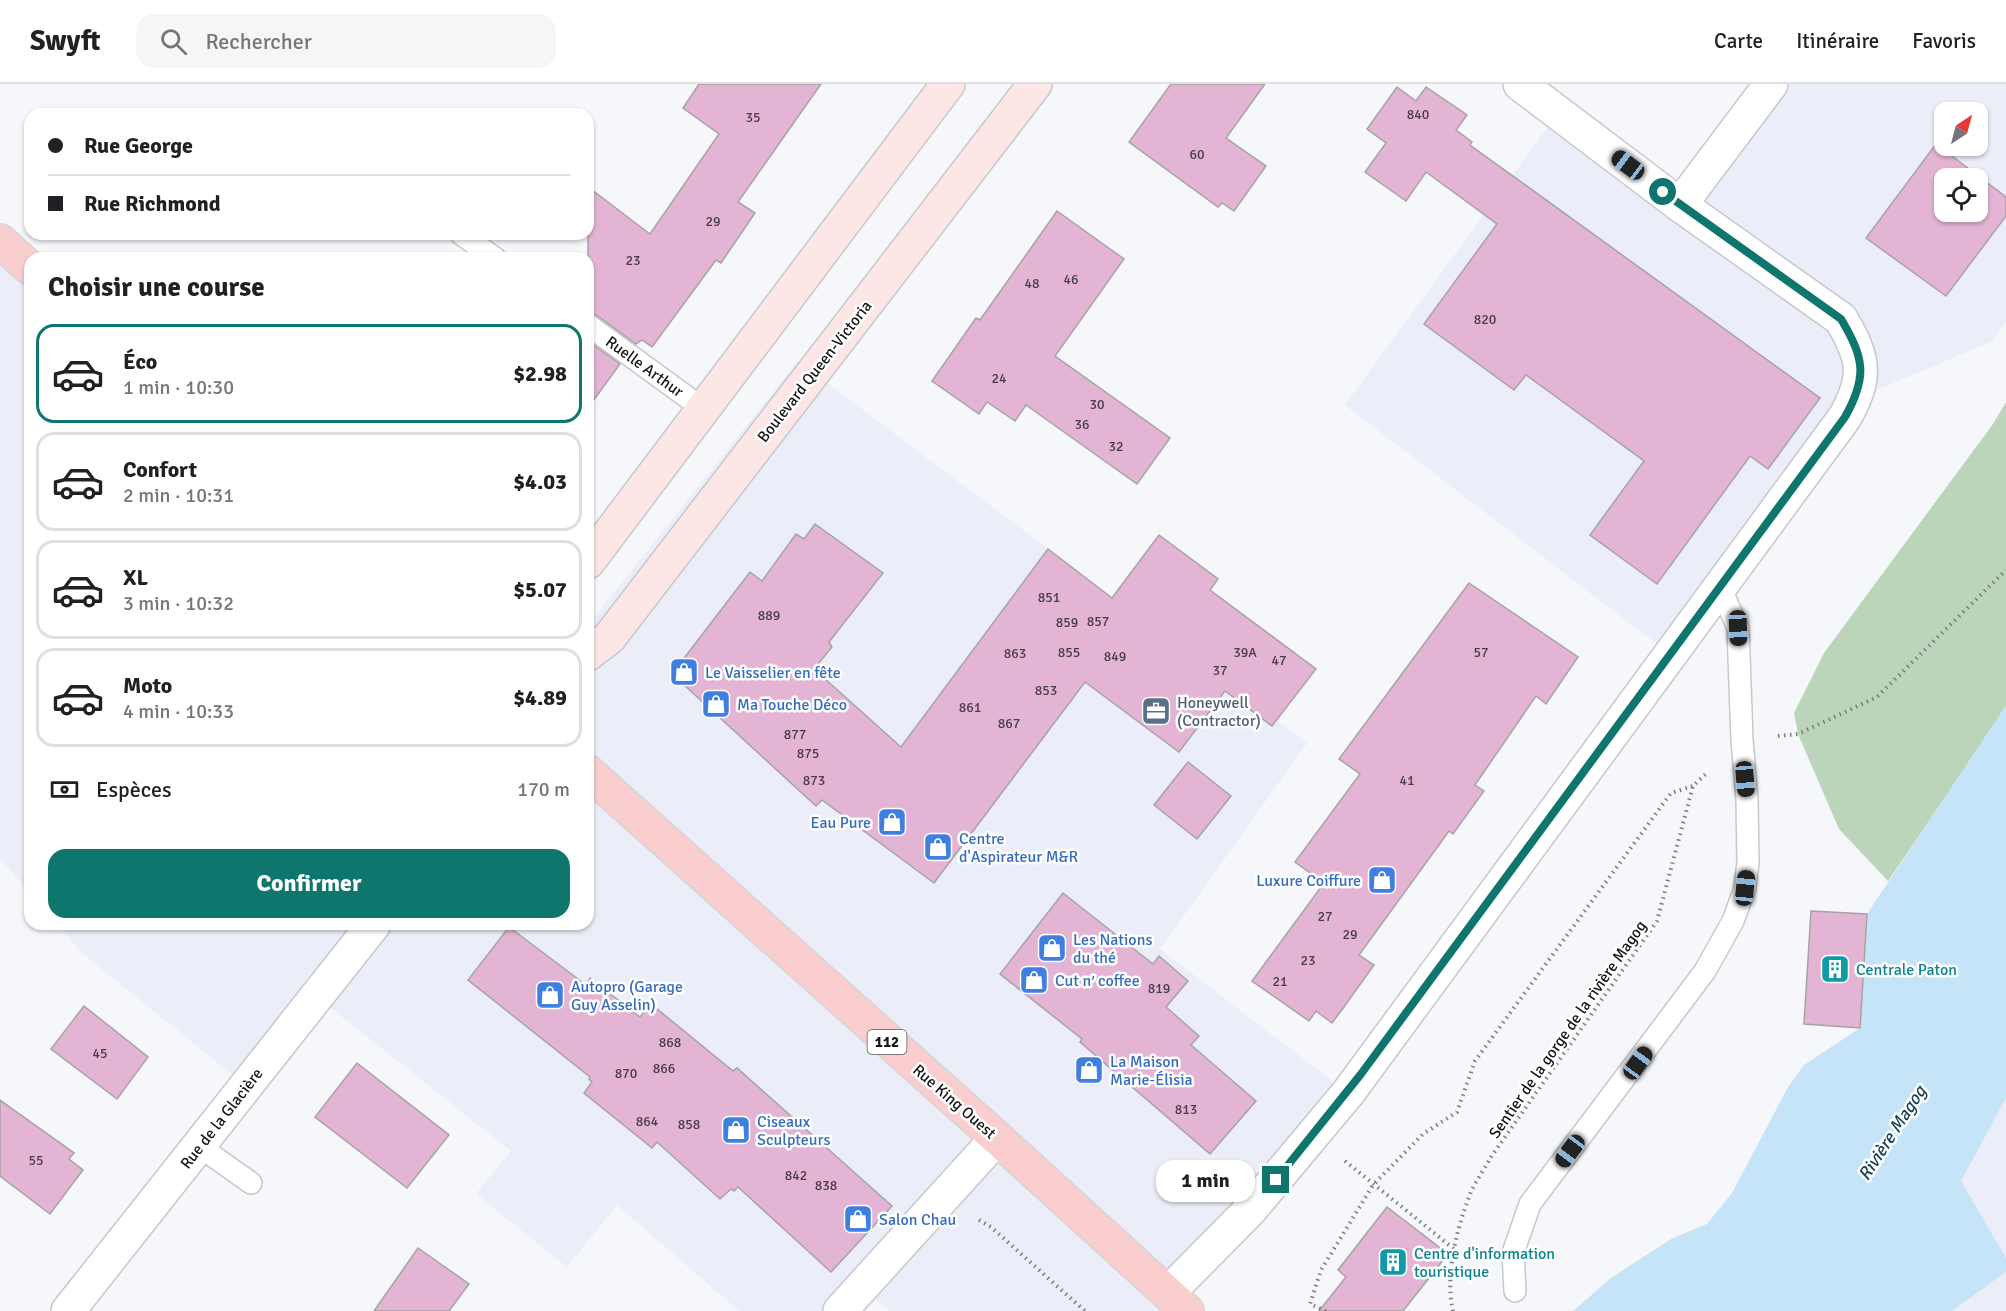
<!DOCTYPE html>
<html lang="fr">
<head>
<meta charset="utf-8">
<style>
	body { margin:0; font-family:Signika,sans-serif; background:#f6f6f6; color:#202124; height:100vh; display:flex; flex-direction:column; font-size:22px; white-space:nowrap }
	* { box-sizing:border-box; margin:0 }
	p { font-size:20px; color:#757577 }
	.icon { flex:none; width:33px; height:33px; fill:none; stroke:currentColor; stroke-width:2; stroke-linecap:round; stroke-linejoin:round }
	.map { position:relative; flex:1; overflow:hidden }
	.side { position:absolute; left:24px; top:168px; width:570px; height:678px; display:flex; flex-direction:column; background:#fff; border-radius:18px; box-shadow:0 2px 4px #0004 }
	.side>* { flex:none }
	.top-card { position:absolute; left:24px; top:24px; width:570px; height:132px; border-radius:18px; box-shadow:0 2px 4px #0004; display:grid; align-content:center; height:132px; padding:0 24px; background:#fff }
	.needle { width:39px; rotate:36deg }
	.buttons { position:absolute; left:1934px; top:18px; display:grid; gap:12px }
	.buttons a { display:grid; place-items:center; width:54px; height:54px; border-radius:12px; background:#fff; box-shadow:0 2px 4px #0004; font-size:30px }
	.end { position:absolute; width:27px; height:27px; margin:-14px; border:8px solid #0f766e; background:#fff; box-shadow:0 0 0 3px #fff }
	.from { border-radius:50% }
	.bubble { position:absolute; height:42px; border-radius:18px; background:#fff; box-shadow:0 2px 4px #0004; font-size:20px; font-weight:800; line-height:42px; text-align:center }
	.car { position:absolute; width:18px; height:36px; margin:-18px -9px; border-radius:8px; box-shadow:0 0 4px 2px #0007; background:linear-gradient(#222 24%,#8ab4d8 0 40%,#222 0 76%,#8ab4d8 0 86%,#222 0) }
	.top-card b { display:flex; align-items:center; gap:21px; height:57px; font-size:22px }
	.top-card b+b { border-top:2px solid #e0e0e0 }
	.top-card i { width:15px; height:15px; background:#202124 }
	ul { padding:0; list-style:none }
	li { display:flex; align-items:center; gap:18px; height:99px; margin:0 12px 9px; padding:0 12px; border:3px solid #e0e0e0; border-radius:18px }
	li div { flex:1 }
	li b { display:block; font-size:22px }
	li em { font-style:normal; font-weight:800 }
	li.on { border-color:#0f766e }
	li>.icon { width:54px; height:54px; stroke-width:1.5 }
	h2 { padding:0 24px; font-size:27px; line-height:72px }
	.pay { display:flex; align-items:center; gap:15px; height:66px; padding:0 24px; font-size:22px }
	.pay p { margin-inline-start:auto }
	.cta { display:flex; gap:12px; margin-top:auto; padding:12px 24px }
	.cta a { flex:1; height:69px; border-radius:18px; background:#0f766e; color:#fff; font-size:24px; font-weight:800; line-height:69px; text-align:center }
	header { display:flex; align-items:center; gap:36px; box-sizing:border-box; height:84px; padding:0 30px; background:#fff; border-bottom:2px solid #e0e0e0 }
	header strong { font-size:28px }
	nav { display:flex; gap:33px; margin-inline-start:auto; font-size:21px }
	.search { width:420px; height:54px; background:#f6f6f6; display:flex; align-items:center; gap:15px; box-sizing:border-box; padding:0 21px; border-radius:18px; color:#757577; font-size:22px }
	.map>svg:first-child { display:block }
	.built { fill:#ebedf8; fill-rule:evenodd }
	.green { fill:#bbd5bb }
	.water { fill:#c6e4f8 }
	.building { fill:#e4b4d4; stroke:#a6a3a5; stroke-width:1.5; fill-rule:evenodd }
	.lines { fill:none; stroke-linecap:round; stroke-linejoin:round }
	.lane-casing { stroke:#c7c8cb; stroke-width:24 }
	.street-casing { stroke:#c7c8cb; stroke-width:36 }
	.secondary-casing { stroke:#c7c8cb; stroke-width:36 }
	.primary-casing { stroke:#d5d5d5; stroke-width:36 }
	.path { stroke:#7b7c7e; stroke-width:4; stroke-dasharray:1.5 4.5; stroke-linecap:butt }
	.lane { stroke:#fff; stroke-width:21 }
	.street { stroke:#fff; stroke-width:33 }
	.secondary { stroke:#fde7e6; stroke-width:33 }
	.primary { stroke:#facece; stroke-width:33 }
	.route { stroke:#0f766e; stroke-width:8 }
	.labels { text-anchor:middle; stroke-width:5; stroke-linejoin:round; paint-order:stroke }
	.number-label { font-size:14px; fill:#483d46 }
	.shield { fill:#fff; stroke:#5a5b5c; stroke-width:1.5 }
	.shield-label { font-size:15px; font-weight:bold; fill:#141516 }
	.street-label { font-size:16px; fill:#141516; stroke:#fff }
	.shop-label { font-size:16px; fill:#366cbe; stroke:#fff; text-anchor:start }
	.service-label { font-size:16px; fill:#4e5e75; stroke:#fff; text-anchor:start }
	.culture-label { font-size:16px; fill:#0d838f; stroke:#fff; text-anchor:start }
	.water-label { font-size:18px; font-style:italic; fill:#173f56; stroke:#fff }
</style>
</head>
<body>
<header>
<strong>Swyft</strong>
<div class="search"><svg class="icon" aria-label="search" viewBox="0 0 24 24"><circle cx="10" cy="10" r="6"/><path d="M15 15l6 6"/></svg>Rechercher</div>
<nav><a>Carte</a><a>Itinéraire</a><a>Favoris</a></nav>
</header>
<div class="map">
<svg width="2006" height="1227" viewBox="0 0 2006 1227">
	<rect width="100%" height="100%" fill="#f6f7fa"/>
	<g class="built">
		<path d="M1771,0H2006V238L1991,258L1855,315L1670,570L1345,321L1558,29L1680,120ZM1944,28H1977V62H1944ZM1944,94H1977V128H1944Z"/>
		<path d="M0,175L30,184V809L0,774Z"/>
		<path d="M798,277L1307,659L1160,865L1348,1009L1168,1209L1187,1227H890L861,1204L840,1227H739L617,1121L567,1183L476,1110L511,1067L317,913L246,1002L82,869L57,840H588V541Z"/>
		<path d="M2006,1014V1174L1960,1097Z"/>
		<path d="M2006,1188V1227H1952Z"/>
	</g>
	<path class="green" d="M2006,318V624L1888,797L1839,745L1798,650L1794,629L1824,569L1993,340Z"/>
	<path class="water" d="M2006,621V1014L1961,1097L2006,1174V1188L1952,1227H1573L1611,1194L1671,1155L1707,1140L1732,1109L1788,1003L1804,981L1860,944L1867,830Z"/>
	<g class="building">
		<path d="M699,0H821L738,118L755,129L721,179L716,176L652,263L642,256L636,260L596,231L588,228V103L650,150L719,50L683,24Z"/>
		<path d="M1171,0H1265L1226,54L1266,82L1234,127L1222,119L1218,123L1129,58Z"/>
		<path d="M1397,3L1416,17L1426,3L1467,31L1456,46L1472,58L1470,61L1820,314L1768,385L1750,372L1657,500L1590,451L1644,377L1526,291L1514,306L1424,240L1497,140L1426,88L1406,117L1365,88L1386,59L1367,45Z"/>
		<path d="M1936,60L2006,113V132L1946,212L1866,154ZM1944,94H1977V128H1944Z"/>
		<path d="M1057,127L1124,175L1055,272L1170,354L1137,400L1026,321L1015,337L987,318L979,330L932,297L976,234L980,236Z"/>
		<path d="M588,257L620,280L588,324Z"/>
		<path d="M815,440L883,489L829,558L832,563L814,585L901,663L1048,465L1112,514L1159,451L1218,495L1210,506L1316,585L1272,642L1225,607L1179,668L1085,598L934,799L822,716L816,722L672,590L750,488L762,497L796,450L804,455Z"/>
		<path d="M1469,499L1578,573L1546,620L1536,612L1475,701L1484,707L1453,750L1449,747L1359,871L1374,881L1344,923L1332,939L1316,927L1309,937L1252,897L1324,799L1295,778L1360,690L1339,675Z"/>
		<path d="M1188,678L1231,712L1197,755L1154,721Z"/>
		<path d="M1063,809L1153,880L1159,872L1188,897L1166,923L1199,952L1191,961L1256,1017L1210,1070L1080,958L1082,955L1000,890Z"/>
		<path d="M1811,827L1867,830L1860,944L1804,940Z"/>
		<path d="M509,843L586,901L590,894L640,933L651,920L733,987L737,984L892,1122L831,1188L738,1103L734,1107L731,1105L720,1115L657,1058L652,1064L584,1009L592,998L589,995L590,993L468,896Z"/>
		<path d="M84,922L148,973L117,1015L51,965Z"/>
		<path d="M357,979L449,1051L407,1104L315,1033Z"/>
		<path d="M0,1016L74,1069L69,1075L83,1086L50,1130L0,1092Z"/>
		<path d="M1387,1123L1448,1170L1403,1227H1319L1346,1193L1338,1186Z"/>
		<path d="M418,1164L469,1200L449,1227H374Z"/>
	</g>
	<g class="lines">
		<g class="lane-casing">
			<g id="lane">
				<path d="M461,150L495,174"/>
				<path d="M588,241L702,324"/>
				<path d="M199,1062L251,1099"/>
				<path d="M1515,1207L1513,1169L1530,1120L1705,887L1733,837L1745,804L1748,778L1747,715L1742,656L1738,544L1720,503"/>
			</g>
		</g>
		<g class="street-casing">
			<g id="street">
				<path d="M1680,121L1771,0"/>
				<path d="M1168,1209L1250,1126L1348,1009L1845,333C1868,292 1864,274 1841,235L1680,121L1520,0"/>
				<path d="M68,1227L374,840"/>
				<path d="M840,1227L997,1054"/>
			</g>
		</g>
		<g class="secondary-casing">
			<g id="secondary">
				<path d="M588,478L948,0"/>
				<path d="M588,570L609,554L1035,0"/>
			</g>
		</g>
		<g class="primary-casing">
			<g id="primary">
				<path d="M0,157L30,184"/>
				<path d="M588,688L997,1054L1187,1227"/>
			</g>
		</g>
		<g class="path">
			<path d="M1778,652L1798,650L1877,613L2006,486"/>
			<path d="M1345,1077L1454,1165"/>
			<path d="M979,1136L991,1143L1085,1227"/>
			<path d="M1326,1227L1310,1220L1321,1186L1373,1101L1423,1050L1457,1028L1475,977L1671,709L1693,702"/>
			<path d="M1453,1227C1445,1192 1456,1147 1469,1113C1474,1099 1484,1086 1491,1073L1657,837L1693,702L1708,688"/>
		</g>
		<use href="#lane" class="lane"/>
		<use href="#street" class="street"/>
		<use href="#secondary" class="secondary"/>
		<use href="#primary" class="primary"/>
	</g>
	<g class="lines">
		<path class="route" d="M1276,1096L1361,990L1845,333C1868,292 1864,274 1841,235L1663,108"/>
	</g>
	<defs>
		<g id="shop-square" transform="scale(1.5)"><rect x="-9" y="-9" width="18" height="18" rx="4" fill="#3f7fe0" stroke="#fff"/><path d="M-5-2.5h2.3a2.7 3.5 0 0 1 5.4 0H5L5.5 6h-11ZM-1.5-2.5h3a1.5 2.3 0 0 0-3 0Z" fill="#fff"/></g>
		<g id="office-square" transform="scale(1.5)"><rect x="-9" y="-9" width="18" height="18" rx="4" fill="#5c6f8a" stroke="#fff"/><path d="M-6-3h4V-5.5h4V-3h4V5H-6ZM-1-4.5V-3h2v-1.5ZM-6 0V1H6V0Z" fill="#fff"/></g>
		<g id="building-square" transform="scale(1.5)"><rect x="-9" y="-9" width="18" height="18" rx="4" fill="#0f9aa8" stroke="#fff"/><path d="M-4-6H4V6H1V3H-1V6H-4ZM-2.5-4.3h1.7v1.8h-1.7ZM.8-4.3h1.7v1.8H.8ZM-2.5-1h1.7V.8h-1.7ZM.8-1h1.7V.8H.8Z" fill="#fff"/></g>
	</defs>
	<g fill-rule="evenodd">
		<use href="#shop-square" x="684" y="588"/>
		<use href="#shop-square" x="716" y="620"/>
		<use href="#office-square" x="1156" y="627"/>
		<use href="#shop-square" x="892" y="738"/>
		<use href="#shop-square" x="938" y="763"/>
		<use href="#shop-square" x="1382" y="796"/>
		<use href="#shop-square" x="1052" y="864"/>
		<use href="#building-square" x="1835" y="885"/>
		<use href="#shop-square" x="1034" y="896"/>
		<use href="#shop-square" x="550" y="911"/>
		<use href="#shop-square" x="1089" y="986"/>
		<use href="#shop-square" x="736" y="1046"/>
		<use href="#shop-square" x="858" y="1135"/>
		<use href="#building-square" x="1393" y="1178"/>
	</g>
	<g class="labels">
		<g class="number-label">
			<text x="1418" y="35">840</text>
			<text x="753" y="38">35</text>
			<text x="1197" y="75">60</text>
			<text x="713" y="142">29</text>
			<text x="633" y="181">23</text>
			<text x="1071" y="200">46</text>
			<text x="1032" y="204">48</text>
			<text x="1485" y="240">820</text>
			<text x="999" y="299">24</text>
			<text x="1097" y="325">30</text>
			<text x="1082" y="345">36</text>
			<text x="1116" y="367">32</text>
			<text x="1049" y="518">851</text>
			<text x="769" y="536">889</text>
			<text x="1098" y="542">857</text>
			<text x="1067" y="543">859</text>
			<text x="1069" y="573">855</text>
			<text x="1245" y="573">39A</text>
			<text x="1481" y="573">57</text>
			<text x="1015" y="574">863</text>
			<text x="1115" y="577">849</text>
			<text x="1279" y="581">47</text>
			<text x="1220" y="591">37</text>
			<text x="1046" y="611">853</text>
			<text x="970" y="628">861</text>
			<text x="1009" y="644">867</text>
			<text x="795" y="655">877</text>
			<text x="808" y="674">875</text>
			<text x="814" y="701">873</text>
			<text x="1407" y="701">41</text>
			<text x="1325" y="837">27</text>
			<text x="1350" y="855">29</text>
			<text x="1308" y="881">23</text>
			<text x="1280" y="902">21</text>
			<text x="1159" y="909">819</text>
			<text x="670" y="963">868</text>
			<text x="100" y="974">45</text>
			<text x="664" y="989">866</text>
			<text x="626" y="994">870</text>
			<text x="1186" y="1030">813</text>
			<text x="647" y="1042">864</text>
			<text x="689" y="1045">858</text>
			<text x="36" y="1081">55</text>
			<text x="796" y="1096">842</text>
			<text x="826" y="1106">838</text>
		</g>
		<rect class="shield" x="867.5" y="946" width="39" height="24" rx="4.5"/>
		<g class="shield-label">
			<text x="887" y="963">112</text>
		</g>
		<g class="street-label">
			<text transform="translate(645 282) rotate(36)" y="6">Ruelle Arthur</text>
			<text transform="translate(814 287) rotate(-52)" y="6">Boulevard Queen-Victoria</text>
			<text transform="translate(1567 945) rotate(-55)" y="6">Sentier de la gorge de la rivière Magog</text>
			<text transform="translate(955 1017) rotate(41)" y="6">Rue King Ouest</text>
			<text transform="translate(221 1034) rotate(-52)" y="6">Rue de la Glacière</text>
		</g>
		<g class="shop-label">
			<text x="705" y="594">Le Vaisselier en fête</text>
			<text x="737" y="626">Ma Touche Déco</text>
			<text x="871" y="744" text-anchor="end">Eau Pure</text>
			<text x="959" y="760">Centre<tspan x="959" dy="18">d'Aspirateur M&amp;R</tspan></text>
			<text x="1361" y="802" text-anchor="end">Luxure Coiffure</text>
			<text x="1073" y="861">Les Nations<tspan x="1073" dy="18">du thé</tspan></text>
			<text x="1055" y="902">Cut n′ coffee</text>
			<text x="571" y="908">Autopro (Garage<tspan x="571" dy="18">Guy Asselin)</tspan></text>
			<text x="1110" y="983">La Maison<tspan x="1110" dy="18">Marie-Élisia</tspan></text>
			<text x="757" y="1043">Ciseaux<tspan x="757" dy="18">Sculpteurs</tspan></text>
			<text x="879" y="1141">Salon Chau</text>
		</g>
		<g class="service-label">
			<text x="1177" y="624">Honeywell<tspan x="1177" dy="18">(Contractor)</tspan></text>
		</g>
		<g class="culture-label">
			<text x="1856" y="891">Centrale Paton</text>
			<text x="1414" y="1175">Centre d'information<tspan x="1414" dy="18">touristique</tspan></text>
		</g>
		<g class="water-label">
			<text transform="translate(1892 1049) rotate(-57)" y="6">Rivière Magog</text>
		</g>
	</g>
</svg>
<div class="buttons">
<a><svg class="needle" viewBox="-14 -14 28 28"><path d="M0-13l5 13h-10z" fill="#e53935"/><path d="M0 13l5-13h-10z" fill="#757577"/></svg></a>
<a><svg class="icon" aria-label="locate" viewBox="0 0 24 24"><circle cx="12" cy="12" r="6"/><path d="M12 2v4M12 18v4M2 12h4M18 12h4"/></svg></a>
</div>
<i class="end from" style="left:1663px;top:108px"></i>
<i class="end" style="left:1276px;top:1096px"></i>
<div class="bubble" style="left:1156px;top:1076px;width:99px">1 min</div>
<i class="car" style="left:1628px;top:81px;rotate:307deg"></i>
<i class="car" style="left:1738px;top:544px;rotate:178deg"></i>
<i class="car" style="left:1745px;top:695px;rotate:175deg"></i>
<i class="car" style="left:1745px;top:804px;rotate:6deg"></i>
<i class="car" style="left:1638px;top:979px;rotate:36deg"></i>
<i class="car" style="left:1570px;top:1067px;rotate:217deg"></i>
<div class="top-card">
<b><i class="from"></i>Rue George</b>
<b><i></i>Rue Richmond</b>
</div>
<section class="side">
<h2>Choisir une course</h2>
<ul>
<li class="on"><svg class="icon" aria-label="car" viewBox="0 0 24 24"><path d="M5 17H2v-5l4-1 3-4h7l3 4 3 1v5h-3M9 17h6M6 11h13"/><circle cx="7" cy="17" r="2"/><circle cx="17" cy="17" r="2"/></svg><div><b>Éco</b><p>1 min · 10:30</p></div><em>$2.98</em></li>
<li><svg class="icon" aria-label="car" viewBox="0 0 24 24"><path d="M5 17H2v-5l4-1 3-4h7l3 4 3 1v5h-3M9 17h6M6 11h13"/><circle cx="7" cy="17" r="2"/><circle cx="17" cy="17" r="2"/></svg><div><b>Confort</b><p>2 min · 10:31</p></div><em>$4.03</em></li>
<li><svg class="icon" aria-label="car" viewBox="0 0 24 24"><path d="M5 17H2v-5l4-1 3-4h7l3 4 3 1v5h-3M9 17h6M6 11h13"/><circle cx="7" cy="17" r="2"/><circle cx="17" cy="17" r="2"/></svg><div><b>XL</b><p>3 min · 10:32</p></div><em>$5.07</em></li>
<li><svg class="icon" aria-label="car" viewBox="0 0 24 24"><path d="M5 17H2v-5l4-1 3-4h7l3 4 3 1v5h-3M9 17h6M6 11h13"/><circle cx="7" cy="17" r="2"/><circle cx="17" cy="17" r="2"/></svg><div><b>Moto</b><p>4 min · 10:33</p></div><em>$4.89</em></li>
</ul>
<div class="pay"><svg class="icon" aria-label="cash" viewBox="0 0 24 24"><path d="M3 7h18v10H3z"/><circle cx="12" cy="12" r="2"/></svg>Espèces<p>170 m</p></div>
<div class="cta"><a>Confirmer</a></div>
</section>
</div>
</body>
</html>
